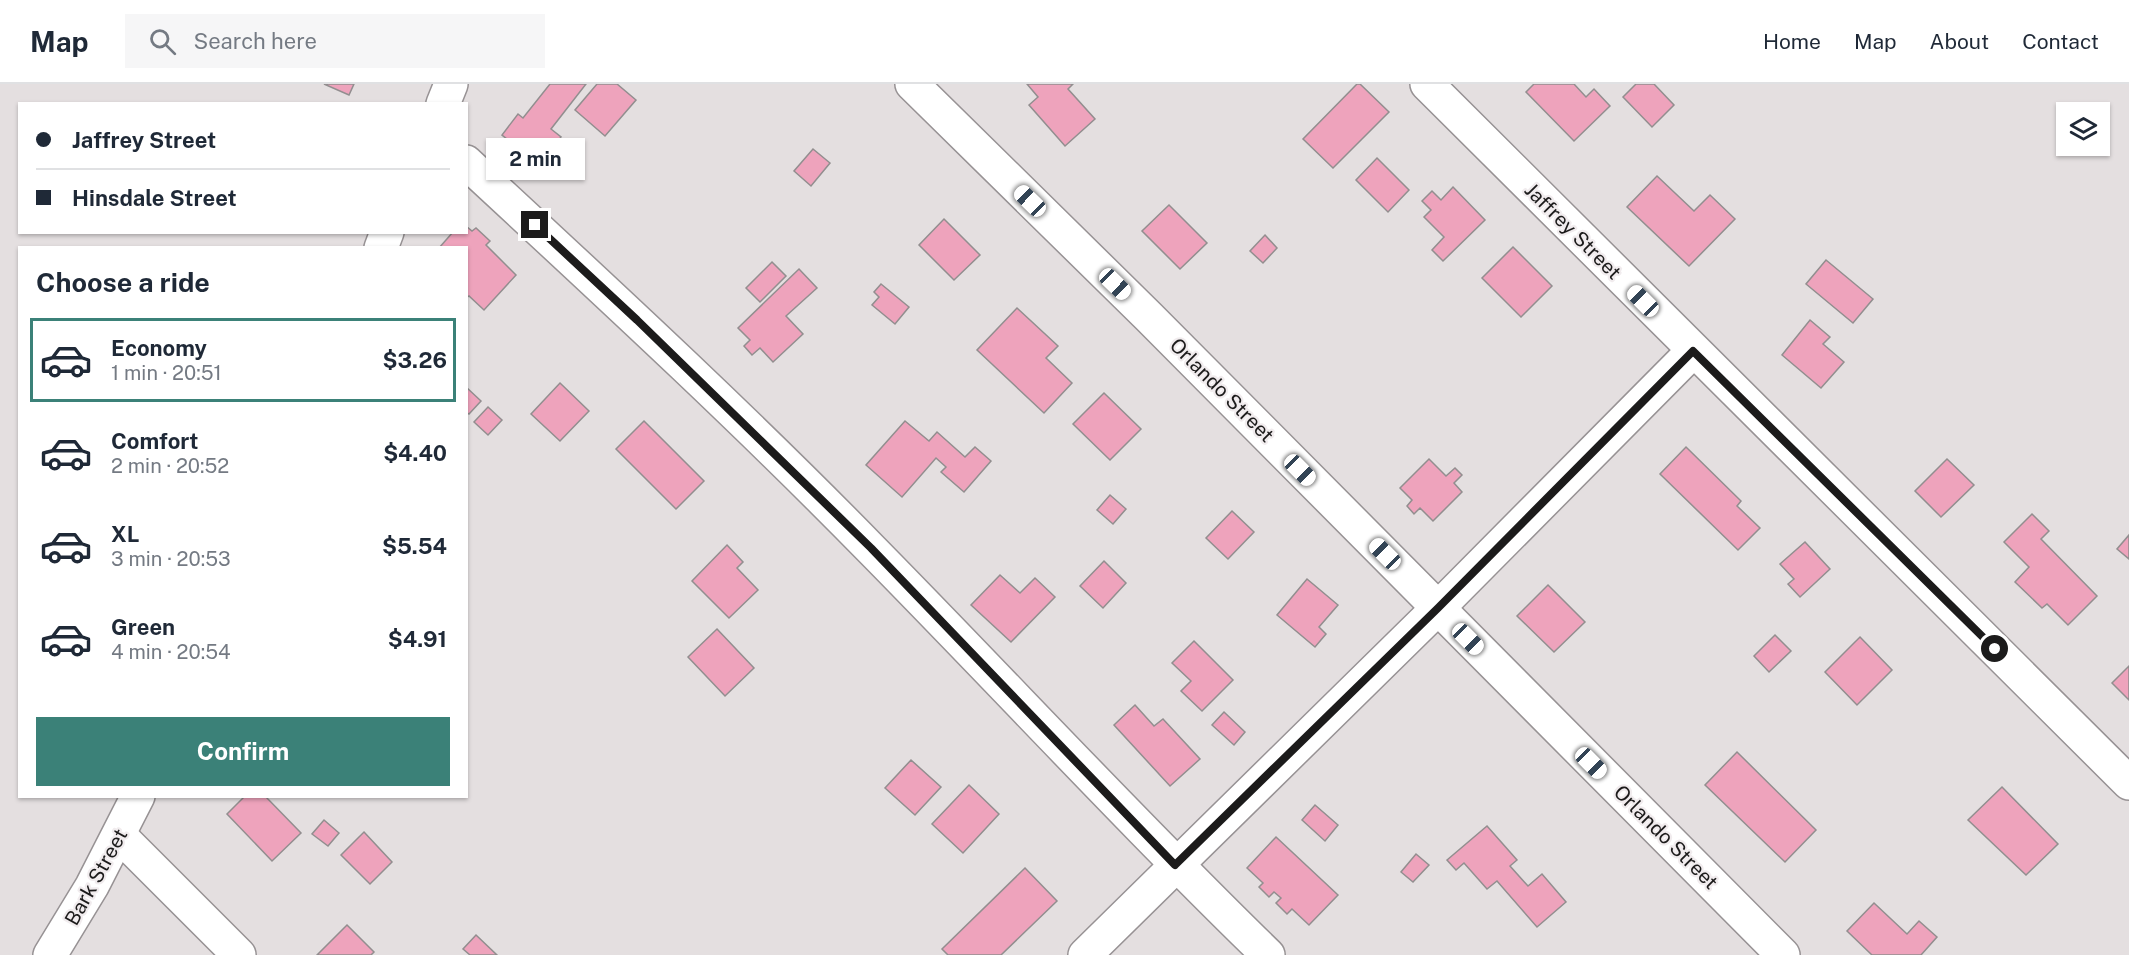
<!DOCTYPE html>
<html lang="en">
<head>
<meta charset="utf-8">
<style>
	body { margin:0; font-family:"Public Sans",sans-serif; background:#f6f6f7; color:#1f2937; height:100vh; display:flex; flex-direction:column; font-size:22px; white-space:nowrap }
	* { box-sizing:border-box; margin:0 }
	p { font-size:20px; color:#747a83 }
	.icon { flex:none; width:33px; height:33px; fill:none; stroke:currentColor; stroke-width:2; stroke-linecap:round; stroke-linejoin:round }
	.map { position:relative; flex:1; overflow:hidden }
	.details { position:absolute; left:18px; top:162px; width:450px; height:552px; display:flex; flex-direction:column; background:#fff; border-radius:0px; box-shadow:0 2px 4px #0004 }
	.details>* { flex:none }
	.hud { position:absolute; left:18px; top:18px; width:450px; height:132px; border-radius:0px; box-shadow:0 2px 4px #0004; display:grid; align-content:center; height:132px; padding:0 18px; background:#fff }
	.buttons { position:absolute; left:2056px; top:18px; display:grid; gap:12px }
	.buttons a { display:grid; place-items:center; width:54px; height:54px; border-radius:0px; background:#fff; box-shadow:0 2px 4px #0004; font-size:30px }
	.end { position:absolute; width:27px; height:27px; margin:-14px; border:8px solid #1c1b1b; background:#fff; box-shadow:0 0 0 3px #fff }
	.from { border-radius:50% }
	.bubble { position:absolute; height:42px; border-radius:0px; background:#fff; box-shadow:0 2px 4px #0004; font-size:20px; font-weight:700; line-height:42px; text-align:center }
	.car { position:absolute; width:18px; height:36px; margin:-18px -9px; border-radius:8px; box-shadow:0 0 4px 2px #0007; background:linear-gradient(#fff 24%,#345 0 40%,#fff 0 76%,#345 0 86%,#fff 0) }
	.hud b { display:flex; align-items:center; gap:21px; height:57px; font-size:22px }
	.hud b+b { border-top:2px solid #e0e1e3 }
	.hud i { width:15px; height:15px; background:#1f2937 }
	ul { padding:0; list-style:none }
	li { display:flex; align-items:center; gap:18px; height:84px; margin:0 12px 9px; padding:0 6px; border:3px solid transparent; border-radius:0px }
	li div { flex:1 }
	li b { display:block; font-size:22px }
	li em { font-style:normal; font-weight:700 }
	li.on { border-color:#3b8178 }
	li>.icon { width:54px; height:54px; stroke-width:1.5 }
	h2 { padding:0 18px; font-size:27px; line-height:72px }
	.primary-button { display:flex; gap:12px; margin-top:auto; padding:12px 18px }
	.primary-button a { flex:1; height:69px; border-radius:0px; background:#3b8178; color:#fff; font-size:24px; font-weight:700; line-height:69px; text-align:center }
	header { display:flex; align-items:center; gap:36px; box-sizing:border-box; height:84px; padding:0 30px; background:#fff; border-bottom:2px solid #e0e1e3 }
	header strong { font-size:28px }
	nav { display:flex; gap:33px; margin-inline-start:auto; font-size:21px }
	.search { width:420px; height:54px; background:#f6f6f7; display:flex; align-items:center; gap:15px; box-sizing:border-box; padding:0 21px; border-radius:0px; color:#747a83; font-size:22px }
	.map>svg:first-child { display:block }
	.building { fill:#eea3bc; stroke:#928e8f; stroke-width:1.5 }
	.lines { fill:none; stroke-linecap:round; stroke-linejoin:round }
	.minor-casing { stroke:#979294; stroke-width:36 }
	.major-casing { stroke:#979294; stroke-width:36 }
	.minor { stroke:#fff; stroke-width:33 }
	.major { stroke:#fff; stroke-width:33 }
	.route { stroke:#1c1b1b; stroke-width:8 }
	.labels { text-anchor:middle; stroke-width:4.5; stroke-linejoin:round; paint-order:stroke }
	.street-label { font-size:20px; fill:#1c1b1b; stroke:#f1ecee }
</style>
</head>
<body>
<header>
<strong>Map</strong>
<div class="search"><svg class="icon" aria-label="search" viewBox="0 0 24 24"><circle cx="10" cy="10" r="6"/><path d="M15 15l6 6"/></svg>Search here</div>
<nav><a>Home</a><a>Map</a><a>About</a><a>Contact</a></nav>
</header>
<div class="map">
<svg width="2129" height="871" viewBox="0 0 2129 871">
	<rect width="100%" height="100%" fill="#e4dfe0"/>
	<g class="building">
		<path d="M324,0H354L349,11Z"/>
		<path d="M550,0H586L551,45L561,53L550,68L539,59L528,72L502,51L518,30L523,34Z"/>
		<path d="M597,0H617L636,16L605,52L575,26Z"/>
		<path d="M1027,0H1073L1068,5L1095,35L1065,62L1029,21L1038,13Z"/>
		<path d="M1357,0H1360L1389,28L1333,84L1303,55Z"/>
		<path d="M1534,0H1574L1586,13L1594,5L1610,22L1574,57L1526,8Z"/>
		<path d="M1636,0H1654L1674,21L1652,43L1623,13Z"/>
		<path d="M813,65L830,79L811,102L794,87Z"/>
		<path d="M1377,74L1409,106L1388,128L1356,96Z"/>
		<path d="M1657,92L1694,127L1710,111L1735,135L1689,182L1627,123Z"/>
		<path d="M1453,103L1485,136L1443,177L1432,166L1444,153L1424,133L1431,126L1422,117L1432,107L1441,116Z"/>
		<path d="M1169,121L1207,159L1180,185L1142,147Z"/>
		<path d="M944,135L980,171L954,196L919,161Z"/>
		<path d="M466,142L472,147L476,144L490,157L486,161L516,191L484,226L469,212L466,214V164H439L453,148H466Z"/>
		<path d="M1265,151L1277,164L1263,179L1250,167Z"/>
		<path d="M1513,163L1552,202L1521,233L1482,194Z"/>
		<path d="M1826,176L1873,215L1853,239L1806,200Z"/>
		<path d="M772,178L786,192L760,218L746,204Z"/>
		<path d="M799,185L817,204L786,232L803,250L773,278L760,264L752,271L744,262L750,256L738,244Z"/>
		<path d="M881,200L909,223L895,240L872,221L879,213L874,208Z"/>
		<path d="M1017,224L1058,262L1046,274L1072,299L1044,329L977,266Z"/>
		<path d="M1810,236L1830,253L1823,260L1844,278L1821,304L1782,271Z"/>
		<path d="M560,299L589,327L560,357L531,330Z"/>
		<path d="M466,303L481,317L469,330L466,328Z"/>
		<path d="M1104,309L1141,345L1110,376L1073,340Z"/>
		<path d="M488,323L502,336L488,351L474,338Z"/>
		<path d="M644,337L704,397L676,425L616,365Z"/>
		<path d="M905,337L929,357L937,348L965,373L975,363L991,377L964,408L941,388L946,383L936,374L902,413L866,381Z"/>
		<path d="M1686,363L1741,417L1737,422L1760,444L1738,466L1660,390Z"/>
		<path d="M1429,375L1446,392L1455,384L1462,391L1454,399L1462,408L1433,437L1420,424L1414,430L1407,422L1412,416L1400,404Z"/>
		<path d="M1947,375L1974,401L1941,433L1915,407Z"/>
		<path d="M1110,411L1126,425L1113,440L1097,426Z"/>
		<path d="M1232,427L1254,448L1228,475L1206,454Z"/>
		<path d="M2032,430L2049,447L2041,455L2097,512L2068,541L2047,520L2042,524L2015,498L2029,483L2004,458Z"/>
		<path d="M2129,451V475L2117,465Z"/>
		<path d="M1805,458L1830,485L1800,513L1788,500L1794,495L1780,480Z"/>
		<path d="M727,461L743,478L737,484L758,506L729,534L692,497Z"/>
		<path d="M1104,477L1126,499L1103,524L1080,502Z"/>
		<path d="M1000,491L1020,509L1035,494L1055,513L1011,558L971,521Z"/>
		<path d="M1307,495L1338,521L1319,543L1326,550L1315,563L1277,531Z"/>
		<path d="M1548,501L1585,538L1554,568L1517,532Z"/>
		<path d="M717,545L754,584L725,612L688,573Z"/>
		<path d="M1775,551L1791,567L1769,588L1754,572Z"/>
		<path d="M1860,553L1892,586L1857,621L1825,588Z"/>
		<path d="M1194,557L1233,596L1202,627L1181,607L1191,597L1172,579Z"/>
		<path d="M2129,582V616L2112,599Z"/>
		<path d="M1135,621L1154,642L1163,635L1200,675L1170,702L1114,641Z"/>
		<path d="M1224,628L1245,648L1234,661L1212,641Z"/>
		<path d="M1737,668L1816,746L1785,778L1705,701Z"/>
		<path d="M911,676L941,703L915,731L885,704Z"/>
		<path d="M969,701L999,730L963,769L932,740Z"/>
		<path d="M2002,703L2058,760L2026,791L1968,736Z"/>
		<path d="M245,712H265L301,749L272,777L227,730Z"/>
		<path d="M1315,721L1338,741L1325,757L1302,736Z"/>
		<path d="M324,736L339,749L328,762L312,750Z"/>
		<path d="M1487,742L1517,776L1510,782L1528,802L1542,790L1566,818L1537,843L1497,797L1487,805L1464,779L1456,786L1447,776Z"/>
		<path d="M364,748L392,778L370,800L341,771Z"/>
		<path d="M1276,753L1338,811L1309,841L1292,825L1287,830L1276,819L1281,814L1274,808L1269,813L1259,803L1263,799L1247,784Z"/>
		<path d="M1416,770L1429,781L1413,798L1401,788Z"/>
		<path d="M1025,784L1057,817L1001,871H948L942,865Z"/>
		<path d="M1874,819L1907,850L1919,837L1937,853L1921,871H1872L1847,847Z"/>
		<path d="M347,841L374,868L371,871H317Z"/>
		<path d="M476,851L497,871H470L463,865Z"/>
	</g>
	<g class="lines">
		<g class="minor-casing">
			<g id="minor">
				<path d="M912,0L1149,233L1783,871"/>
				<path d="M1427,0L2129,699"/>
				<path d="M466,78C603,205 741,332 872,466C1004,600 1132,739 1268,871"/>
				<path d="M120,752L239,871"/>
				<path d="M1085,871L1438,524L1693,267"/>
			</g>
		</g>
		<g class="major-casing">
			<g id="major">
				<path d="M443,20L451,0"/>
				<path d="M381,164L387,148"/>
				<path d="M50,871L92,802L138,712"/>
			</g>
		</g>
		<use href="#minor" class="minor"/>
		<use href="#major" class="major"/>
	</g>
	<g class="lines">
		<path class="route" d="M535,141L637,236L871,464L1175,781L1438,524L1693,267L1995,565"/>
	</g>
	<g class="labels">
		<g class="street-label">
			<text transform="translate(1573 147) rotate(45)" y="7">Jaffrey Street</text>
			<text transform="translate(1222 306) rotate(45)" y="7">Orlando Street</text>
			<text transform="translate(1666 753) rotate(45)" y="7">Orlando Street</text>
			<text transform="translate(96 793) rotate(-61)" y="7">Bark Street</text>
		</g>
	</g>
</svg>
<div class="buttons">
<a><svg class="icon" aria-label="layers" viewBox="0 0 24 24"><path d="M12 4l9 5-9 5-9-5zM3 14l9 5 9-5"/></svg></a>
</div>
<i class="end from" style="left:1995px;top:565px"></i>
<i class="end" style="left:535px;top:141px"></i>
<div class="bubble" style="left:486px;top:54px;width:99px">2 min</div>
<i class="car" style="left:1030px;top:117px;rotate:314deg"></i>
<i class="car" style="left:1115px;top:200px;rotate:134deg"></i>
<i class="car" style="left:1643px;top:217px;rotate:315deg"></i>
<i class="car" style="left:1300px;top:386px;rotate:135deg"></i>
<i class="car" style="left:1385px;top:470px;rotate:315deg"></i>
<i class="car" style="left:1468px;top:555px;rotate:135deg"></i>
<i class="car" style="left:1591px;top:679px;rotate:135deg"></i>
<div class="hud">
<b><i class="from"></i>Jaffrey Street</b>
<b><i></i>Hinsdale Street</b>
</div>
<section class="details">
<h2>Choose a ride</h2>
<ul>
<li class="on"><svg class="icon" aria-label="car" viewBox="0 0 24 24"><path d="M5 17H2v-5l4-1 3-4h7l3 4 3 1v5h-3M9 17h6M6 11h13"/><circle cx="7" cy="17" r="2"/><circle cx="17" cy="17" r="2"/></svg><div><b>Economy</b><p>1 min · 20:51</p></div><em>$3.26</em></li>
<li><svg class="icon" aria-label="car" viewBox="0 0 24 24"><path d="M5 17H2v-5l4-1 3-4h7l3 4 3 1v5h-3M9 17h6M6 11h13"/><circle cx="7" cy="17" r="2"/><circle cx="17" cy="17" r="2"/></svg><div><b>Comfort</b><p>2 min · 20:52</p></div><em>$4.40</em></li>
<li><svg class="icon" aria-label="car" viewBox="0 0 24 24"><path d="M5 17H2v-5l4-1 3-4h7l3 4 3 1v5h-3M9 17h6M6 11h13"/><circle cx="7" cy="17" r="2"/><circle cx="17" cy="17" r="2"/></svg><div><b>XL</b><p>3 min · 20:53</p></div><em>$5.54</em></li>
<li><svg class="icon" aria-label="car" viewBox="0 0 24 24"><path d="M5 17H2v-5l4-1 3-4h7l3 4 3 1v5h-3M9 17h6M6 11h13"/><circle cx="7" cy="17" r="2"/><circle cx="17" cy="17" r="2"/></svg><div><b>Green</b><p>4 min · 20:54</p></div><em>$4.91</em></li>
</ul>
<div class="primary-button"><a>Confirm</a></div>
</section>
</div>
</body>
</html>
